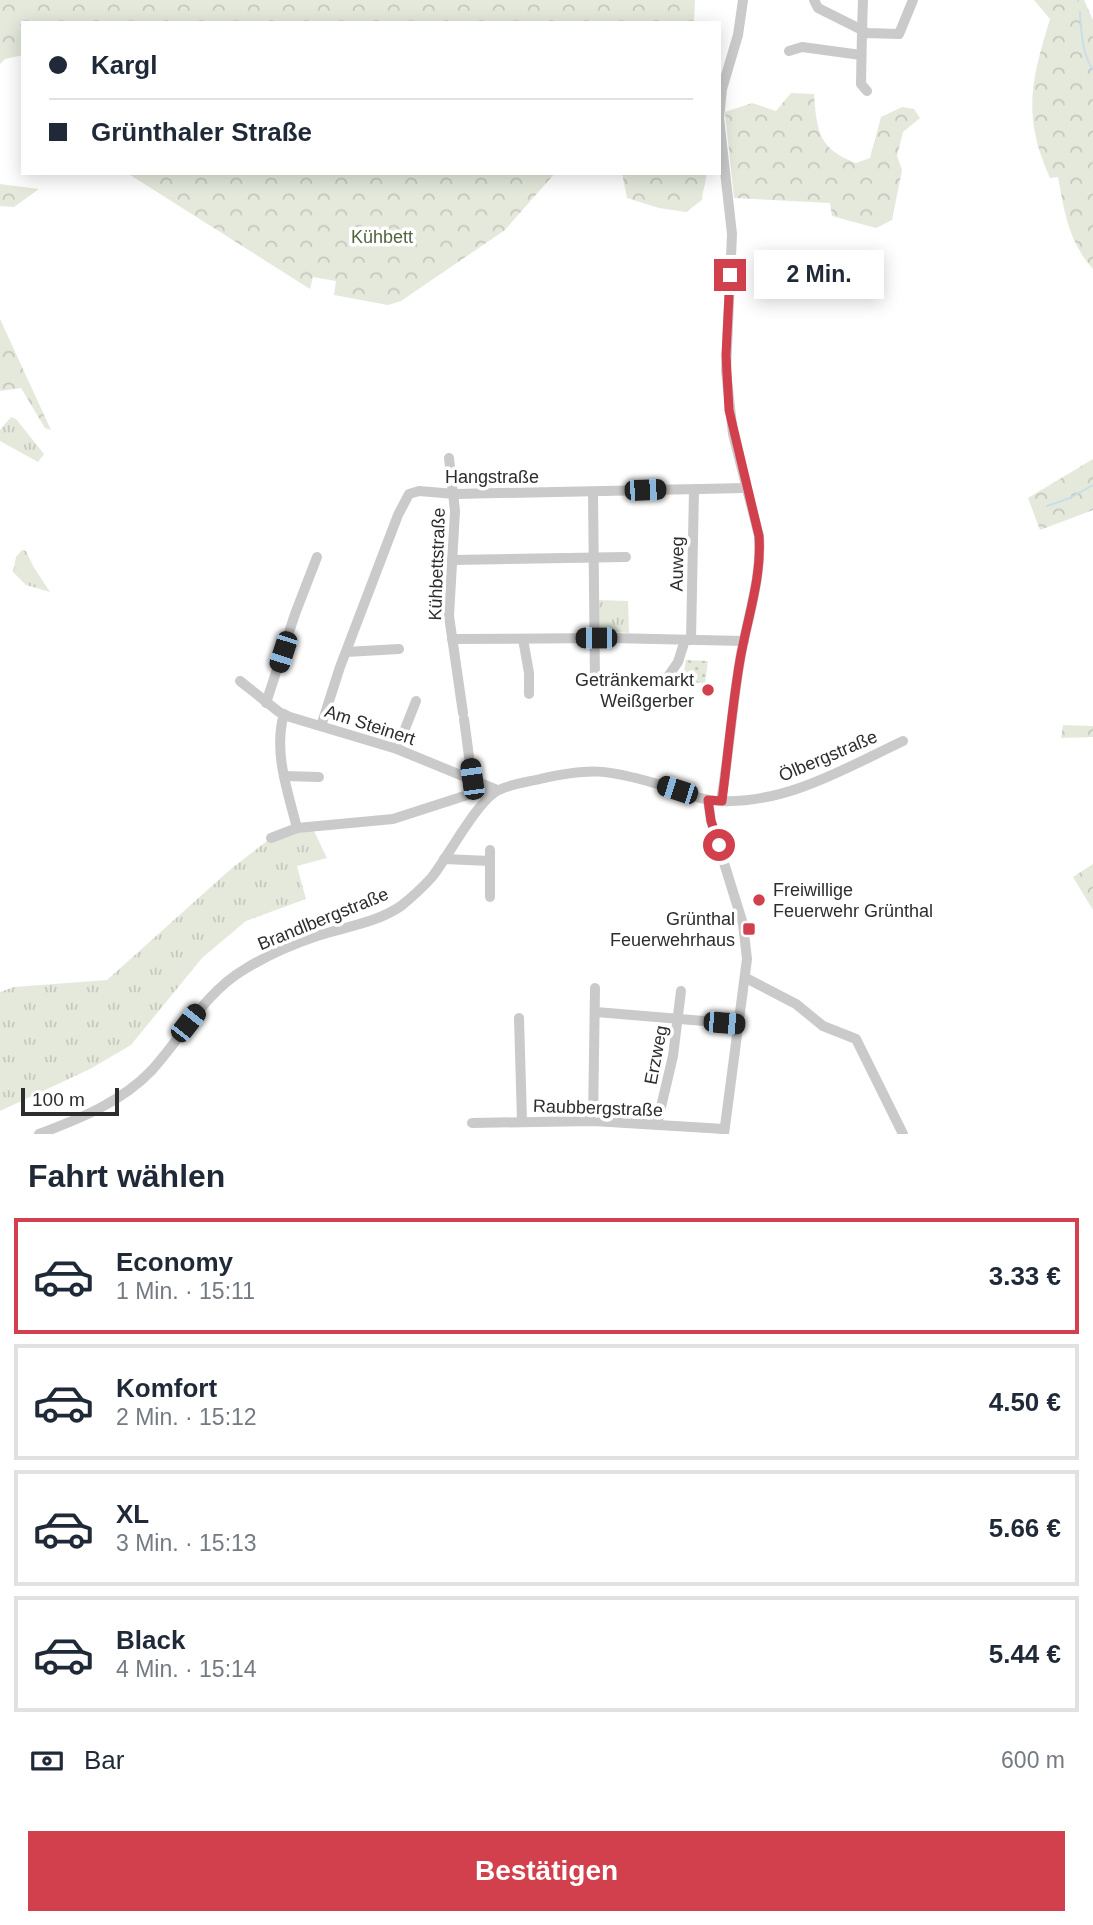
<!DOCTYPE html>
<html lang="de">
<head>
<meta charset="utf-8">
<style>
	body { margin:0; font-family:Arial,sans-serif; background:#f2f2f3; color:#1f2937; height:100vh; display:flex; flex-direction:column; font-size:26px; white-space:nowrap }
	* { box-sizing:border-box; margin:0 }
	p { font-size:23px; color:#747a83 }
	.icon { flex:none; width:38px; height:38px; fill:none; stroke:currentColor; stroke-width:2; stroke-linecap:round; stroke-linejoin:round }
	.map { position:relative; height:1134px; overflow:hidden }
	.drawer { display:flex; flex-direction:column; background:#fff; flex:1 }
	.drawer>* { flex:none }
	.hud { position:absolute; left:21px; top:21px; width:700px; height:154px; border-radius:0px; box-shadow:0 4px 18px #0003; display:grid; align-content:center; height:154px; padding:0 28px; background:#fff }
	.scale { position:absolute; left:21px; bottom:18px; width:98px; box-sizing:border-box; padding-left:7px; border:4px solid #2d2d2d; border-top:0; font-size:19px; line-height:24px; white-space:nowrap; color:#2d2d2d; -webkit-text-stroke:5px #fff; paint-order:stroke }
	.end { position:absolute; width:32px; height:32px; margin:-16px; border:9px solid #d3404d; background:#fff; box-shadow:0 0 0 4px #fff }
	.from { border-radius:50% }
	.bubble { position:absolute; height:49px; border-radius:0px; background:#fff; box-shadow:0 4px 18px #0003; font-size:23px; font-weight:700; line-height:49px; text-align:center }
	.car { position:absolute; width:21px; height:42px; margin:-21px -10px; border-radius:9px; box-shadow:0 0 5px 2px #0007; background:linear-gradient(#222 24%,#8ab4d8 0 40%,#222 0 76%,#8ab4d8 0 86%,#222 0) }
	.hud b { display:flex; align-items:center; gap:24px; height:66px; font-size:26px }
	.hud b+b { border-top:2px solid #e0e1e3 }
	.hud i { width:18px; height:18px; background:#1f2937 }
	ul { padding:0; list-style:none }
	li { display:flex; align-items:center; gap:21px; height:116px; margin:0 14px 10px; padding:0 14px; border:4px solid #e0e1e3; border-radius:0px }
	li div { flex:1 }
	li b { display:block; font-size:26px }
	li em { font-style:normal; font-weight:700 }
	li.selected { border-color:#d3404d }
	li>.icon { width:63px; height:63px; stroke-width:1.5 }
	h2 { padding:0 28px; font-size:32px; line-height:84px }
	.pay { display:flex; align-items:center; gap:18px; height:77px; padding:0 28px; font-size:26px }
	.pay p { margin-inline-start:auto }
	.button { display:flex; gap:14px; margin-top:auto; padding:14px 28px }
	.button a { flex:1; height:80px; border-radius:0px; background:#d3404d; color:#fff; font-size:28px; font-weight:700; line-height:80px; text-align:center }
	.map>svg:first-child { display:block }
	.grass { fill:url(#grass-tufts) }
	.forest { fill:url(#forest-crowns) }
	.park { fill:url(#park-dots) }
	.lines { fill:none; stroke-linecap:round; stroke-linejoin:round }
	.stream { stroke:#cadde8; stroke-width:2 }
	.minor { stroke:#cacaca; stroke-width:10 }
	.route { stroke:#d3404d; stroke-width:9 }
	.poi-dot { fill:#d3404d; stroke:#fff; stroke-width:2.5 }
	.labels { text-anchor:middle; stroke-width:7; stroke-linejoin:round; paint-order:stroke }
	.park-label { font-size:18px; fill:#51643f; stroke:#fff }
	.street-label { font-size:18px; fill:#2d2d2d; stroke:#fff }
	.poi-label { font-size:18px; fill:#2d2d2d; stroke:#fff; text-anchor:end }
</style>
</head>
<body>
<div class="map">
<svg width="1093" height="1134" viewBox="0 0 1093 1134">
	<defs>
		<pattern id="grass-tufts" width="24" height="20" patternUnits="userSpaceOnUse" patternTransform="scale(1.75)"><rect width="24" height="20" fill="#e4e9dc"/><path d="M3 7l-1-3M5 7V3M7 7l1-3M15 17l-1-3M17 17v-4M19 17l1-3" fill="none" stroke="#c4c8bd"/></pattern>
		<pattern id="forest-crowns" width="20" height="18" patternUnits="userSpaceOnUse" patternTransform="scale(1.75)"><rect width="20" height="18" fill="#e4e9dc"/><path d="M2 6a3 3 0 1 1 6 0M12 15a3 3 0 1 1 6 0" fill="none" stroke="#c4c8bd"/></pattern>
		<pattern id="park-dots" width="8" height="8" patternUnits="userSpaceOnUse" patternTransform="scale(1.75)"><rect width="8" height="8" fill="#e4e9dc"/><path d="M2 2h.1M6 6h.1" fill="none" stroke="#c4c8bd" stroke-width="1.8" stroke-linecap="round"/></pattern>
	</defs>
	<rect width="100%" height="100%" fill="#fff"/>
	<g class="grass">
		<path d="M11,417L16,419L44,454L38,462L0,441V430Z"/>
		<path d="M22,550L26,551L33,566L50,592L26,585L13,572L16,557Z"/>
		<path d="M598,600L628,601L629,633L601,631L598,628Z"/>
		<path d="M313,829L327,858L297,866L306,899L246,921L202,958L131,1045L90,1069L0,1111V992L14,987L107,980L232,868L271,838Z"/>
	</g>
	<g class="forest">
		<path d="M0,0H695L694,23H23V55L5,59L0,64Z"/>
		<path d="M1034,0H1084L1093,20V269C1069,243 1064,211 1058,177L1050,178C1022,116 1031,81 1050,19Z"/>
		<path d="M791,93L814,94C817,131 818,149 856,163L870,158L881,117L902,107L914,109L920,118L903,132L897,156L902,170L892,220L876,228L832,216L830,203L734,198L725,112L752,103L776,111Z"/>
		<path d="M127,173H555L505,230L401,301L388,305L334,295L336,281L313,277L310,289Z"/>
		<path d="M622,173H706C707,182 702,191 702,200L686,212L659,208L627,198Z"/>
		<path d="M0,184L39,189L14,207L0,206Z"/>
		<path d="M0,319L51,430L45,428L21,388L0,391Z"/>
		<path d="M1093,459V510L1040,530L1028,498Z"/>
		<path d="M1063,725L1093,726V737L1061,738Z"/>
		<path d="M1093,864V910L1073,877Z"/>
	</g>
	<path class="park" d="M686,660L708,661L705,683H682Z"/>
	<g class="lines">
		<g class="stream">
			<path d="M1078,0V1"/>
			<path d="M1080,12C1081,30 1082,55 1093,69"/>
			<path d="M1047,506L1070,498L1093,485"/>
		</g>
		<g class="minor">
			<path d="M814,0L818,8L862,30L863,0"/>
			<path d="M789,51L802,47L861,55"/>
			<path d="M867,91L861,84L862,30L867,33L899,34L913,0"/>
			<path d="M449,458L455,511L449,616L463,713"/>
			<path d="M593,492L595,683"/>
			<path d="M452,560L626,557"/>
			<path d="M452,639L610,638L744,641"/>
			<path d="M523,639L529,673V694"/>
			<path d="M691,640L694,490"/>
			<path d="M346,652L399,649"/>
			<path d="M669,675L678,662L685,640"/>
			<path d="M240,681L279,712L290,717L397,749L497,790"/>
			<path d="M266,703L295,614L317,557"/>
			<path d="M284,714C273,752 288,792 297,828"/>
			<path d="M464,719L472,779"/>
			<path d="M321,726L340,667L398,515L409,494L419,491L455,494L746,488"/>
			<path d="M397,749L416,701"/>
			<path d="M284,776L319,777"/>
			<path d="M708,800L711,821L743,924L747,959L724,1134"/>
			<path d="M721,801C729,754 732,707 740,660C747,619 762,578 759,536L733,434L726,371L732,234L719,118L722,89L738,35L743,0"/>
			<path d="M271,838L297,828L393,819L489,788"/>
			<path d="M490,850V897"/>
			<path d="M444,859L490,861"/>
			<path d="M746,978L796,1004L823,1026L856,1039L903,1134"/>
			<path d="M596,1012L740,1024"/>
			<path d="M519,1018L522,1121"/>
			<path d="M593,1121L595,988"/>
			<path d="M472,1123L593,1121L724,1129"/>
			<path d="M657,1124L673,1056L681,991"/>
			<path d="M39,1134C79,1119 122,1102 152,1070C183,1036 204,993 245,969C266,956 293,944 317,936C345,927 376,923 401,906C411,898 423,887 432,877C448,857 478,799 499,790C511,784 527,782 540,779C589,768 606,769 654,783C675,789 697,800 720,801C786,804 846,768 903,741"/>
		</g>
	</g>
	<g class="lines">
		<path class="route" d="M719,845L711,821L708,800L722,801C728,754 732,707 740,660C747,619 762,578 759,536L729,410L726,355L730,275"/>
	</g>
	<g class="poi-dot">
		<circle cx="708" cy="690" r="7"/>
		<circle cx="759" cy="900" r="7"/>
		<rect x="742" y="922" width="14" height="14" rx="3.5"/>
	</g>
	<g class="labels">
		<g class="park-label">
			<text x="382" y="243">Kühbett</text>
		</g>
		<g class="street-label">
			<text x="492" y="483">Hangstraße</text>
			<text transform="translate(437 564) rotate(-88)" y="6">Kühbettstraße</text>
			<text transform="translate(677 564) rotate(-89)" y="6">Auweg</text>
			<text transform="translate(370 725) rotate(18)" y="6">Am Steinert</text>
			<text transform="translate(828 756) rotate(-23)" y="6">Ölbergstraße</text>
			<text transform="translate(323 919) rotate(-22)" y="6">Brandlbergstraße</text>
			<text transform="translate(656 1055) rotate(-79)" y="6">Erzweg</text>
			<text transform="translate(598 1108) rotate(2)" y="6">Raubbergstraße</text>
		</g>
		<g class="poi-label">
			<text x="694" y="686">Getränkemarkt<tspan x="694" dy="21">Weißgerber</tspan></text>
			<text x="773" y="896" text-anchor="start">Freiwillige<tspan x="773" dy="21">Feuerwehr Grünthal</tspan></text>
			<text x="735" y="925">Grünthal<tspan x="735" dy="21">Feuerwehrhaus</tspan></text>
		</g>
	</g>
</svg>
<div class="scale">100 m</div>
<i class="end from" style="left:719px;top:845px"></i>
<i class="end" style="left:730px;top:275px"></i>
<div class="bubble" style="left:754px;top:250px;width:130px">2 Min.</div>
<i class="car" style="left:645px;top:490px;rotate:88deg"></i>
<i class="car" style="left:596px;top:638px;rotate:270deg"></i>
<i class="car" style="left:283px;top:652px;rotate:198deg"></i>
<i class="car" style="left:472px;top:779px;rotate:352deg"></i>
<i class="car" style="left:677px;top:790px;rotate:288deg"></i>
<i class="car" style="left:188px;top:1023px;rotate:38deg"></i>
<i class="car" style="left:724px;top:1023px;rotate:95deg"></i>
<div class="hud">
<b><i class="from"></i>Kargl</b>
<b><i></i>Grünthaler Straße</b>
</div>
</div>
<section class="drawer">
<h2>Fahrt wählen</h2>
<ul>
<li class="selected"><svg class="icon" aria-label="car" viewBox="0 0 24 24"><path d="M5 17H2v-5l4-1 3-4h7l3 4 3 1v5h-3M9 17h6M6 11h13"/><circle cx="7" cy="17" r="2"/><circle cx="17" cy="17" r="2"/></svg><div><b>Economy</b><p>1 Min. · 15:11</p></div><em>3.33 €</em></li>
<li><svg class="icon" aria-label="car" viewBox="0 0 24 24"><path d="M5 17H2v-5l4-1 3-4h7l3 4 3 1v5h-3M9 17h6M6 11h13"/><circle cx="7" cy="17" r="2"/><circle cx="17" cy="17" r="2"/></svg><div><b>Komfort</b><p>2 Min. · 15:12</p></div><em>4.50 €</em></li>
<li><svg class="icon" aria-label="car" viewBox="0 0 24 24"><path d="M5 17H2v-5l4-1 3-4h7l3 4 3 1v5h-3M9 17h6M6 11h13"/><circle cx="7" cy="17" r="2"/><circle cx="17" cy="17" r="2"/></svg><div><b>XL</b><p>3 Min. · 15:13</p></div><em>5.66 €</em></li>
<li><svg class="icon" aria-label="car" viewBox="0 0 24 24"><path d="M5 17H2v-5l4-1 3-4h7l3 4 3 1v5h-3M9 17h6M6 11h13"/><circle cx="7" cy="17" r="2"/><circle cx="17" cy="17" r="2"/></svg><div><b>Black</b><p>4 Min. · 15:14</p></div><em>5.44 €</em></li>
</ul>
<div class="pay"><svg class="icon" aria-label="cash" viewBox="0 0 24 24"><path d="M3 7h18v10H3z"/><circle cx="12" cy="12" r="2"/></svg>Bar<p>600 m</p></div>
<div class="button"><a>Bestätigen</a></div>
</section>
</body>
</html>
